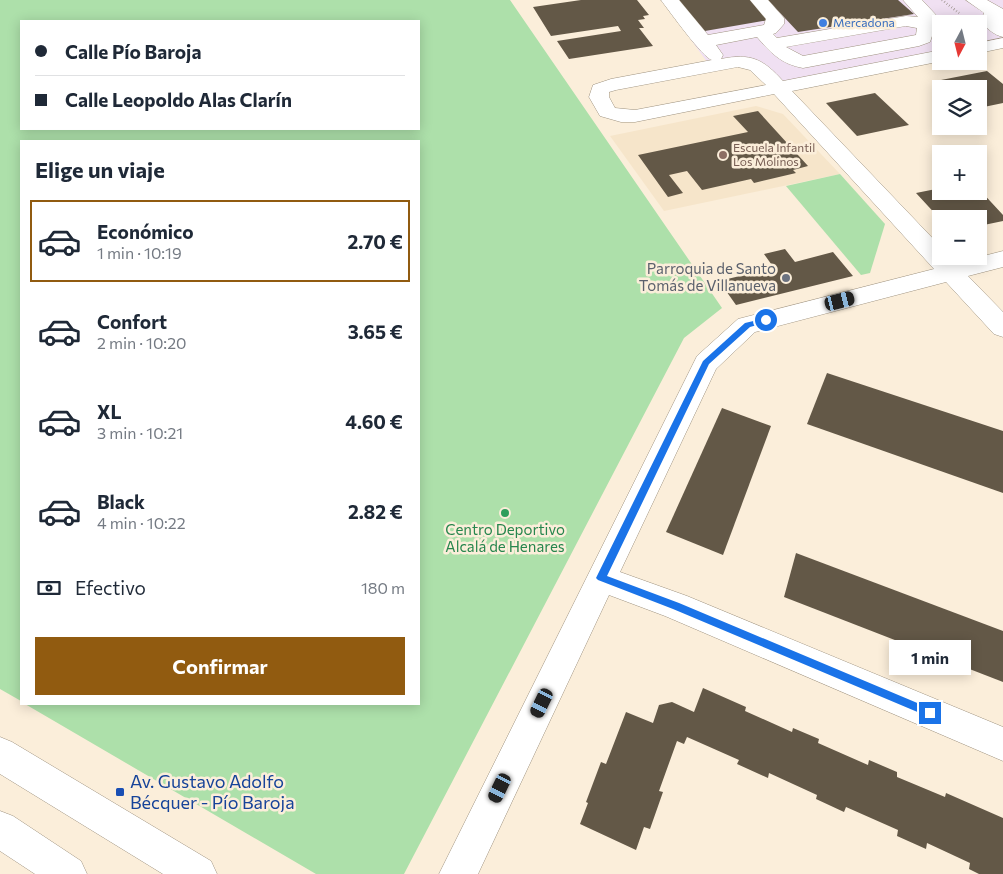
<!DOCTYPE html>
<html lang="es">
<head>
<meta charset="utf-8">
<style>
	body { margin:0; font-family:Commissioner,sans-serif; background:#f2f2f3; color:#1f2937; height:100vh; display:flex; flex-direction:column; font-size:19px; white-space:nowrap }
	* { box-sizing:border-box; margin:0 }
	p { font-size:16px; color:#747a83 }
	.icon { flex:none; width:28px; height:28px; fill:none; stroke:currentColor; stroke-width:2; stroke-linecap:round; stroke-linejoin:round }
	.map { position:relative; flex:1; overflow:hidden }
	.side { position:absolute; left:20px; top:140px; width:400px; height:565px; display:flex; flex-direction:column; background:#fff; border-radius:0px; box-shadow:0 2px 12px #0003 }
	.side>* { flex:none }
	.top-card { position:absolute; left:20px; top:20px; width:400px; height:110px; border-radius:0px; box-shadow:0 2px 12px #0003; display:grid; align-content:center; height:110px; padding:0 15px; background:#fff }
	.needle { width:32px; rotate:187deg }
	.controls { position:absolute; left:932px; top:15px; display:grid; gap:10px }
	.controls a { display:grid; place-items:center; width:55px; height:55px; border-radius:0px; background:#fff; box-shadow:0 2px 12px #0003; font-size:25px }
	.end { position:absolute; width:22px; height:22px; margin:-11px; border:6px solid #1a73e8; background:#fff; box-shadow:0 0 0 2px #fff }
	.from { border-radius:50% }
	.bubble { position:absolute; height:35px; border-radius:0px; background:#fff; box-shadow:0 2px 12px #0003; font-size:16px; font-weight:700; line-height:35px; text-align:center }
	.car { position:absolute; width:15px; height:30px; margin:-15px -8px; border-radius:6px; box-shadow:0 0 4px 1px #0007; background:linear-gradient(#222 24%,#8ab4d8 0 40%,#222 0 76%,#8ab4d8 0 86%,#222 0) }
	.top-card b { display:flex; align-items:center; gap:18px; height:48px; font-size:19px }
	.top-card b+b { border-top:1px solid #e0e1e3 }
	.top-card i { width:12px; height:12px; background:#1f2937 }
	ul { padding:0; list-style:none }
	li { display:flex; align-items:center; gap:15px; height:82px; margin:0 10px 8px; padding:0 5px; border:2px solid transparent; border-radius:0px }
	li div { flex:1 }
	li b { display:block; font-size:19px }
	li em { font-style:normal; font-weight:700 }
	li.current { border-color:#915b10 }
	li>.icon { width:45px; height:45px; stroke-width:1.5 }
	h2 { padding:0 15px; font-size:22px; line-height:60px }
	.pay { display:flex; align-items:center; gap:12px; height:55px; padding:0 15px; font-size:19px }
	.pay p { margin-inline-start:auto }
	.button { display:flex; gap:10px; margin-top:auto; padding:10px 15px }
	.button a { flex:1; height:58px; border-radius:0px; background:#915b10; color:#fff; font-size:20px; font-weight:700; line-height:58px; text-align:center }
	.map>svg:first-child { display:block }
	.commercial { fill:#f0e0f2 }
	.built { fill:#f6e5ca }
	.green { fill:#ade0aa; fill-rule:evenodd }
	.building { fill:#635847 }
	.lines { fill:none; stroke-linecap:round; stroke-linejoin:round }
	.minor-casing { stroke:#9f9380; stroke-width:1 }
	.path { stroke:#837b6e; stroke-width:2.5; stroke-dasharray:0.5 2.5; stroke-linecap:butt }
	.minor { fill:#fff; fill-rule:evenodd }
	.route { fill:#1a73e8 }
	.shop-dot { fill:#3f7fe0; stroke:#fbeeda; stroke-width:2 }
	.education-dot { fill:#8d6e63; stroke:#fbeeda; stroke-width:2 }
	.worship-dot { fill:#6b7280; stroke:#fbeeda; stroke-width:2 }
	.leisure-dot { fill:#2e9e5b; stroke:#fbeeda; stroke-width:2 }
	.transit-dot { fill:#1a4fb4; stroke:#fbeeda; stroke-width:2 }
	.labels { text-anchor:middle; stroke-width:5; stroke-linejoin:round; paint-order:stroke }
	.far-shop-label { font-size:12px; fill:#366cbe; stroke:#fbeeda; text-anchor:start }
	.far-education-label { font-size:12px; fill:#785e54; stroke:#fbeeda; text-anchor:start }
	.worship-label { font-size:15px; fill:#5b616d; stroke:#fbeeda; text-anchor:end }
	.leisure-label { font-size:15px; fill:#27864d; stroke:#fbeeda }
	.near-transit-label { font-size:18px; fill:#164399; stroke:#fbeeda; text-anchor:start }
</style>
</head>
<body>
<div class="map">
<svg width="1003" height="874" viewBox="0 0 1003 874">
	<rect width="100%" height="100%" fill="#fbeeda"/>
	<path class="commercial" d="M662,0H1003V43L979,48V24H941V56L779,88L758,65L710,66Z"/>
	<path class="built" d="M756,106L783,114L840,174L664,211L610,136Z"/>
	<g class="green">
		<path d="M0,0H510L722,308L684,338L404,874H316L25,704H419V141H21V701L0,689ZM419,21V129H21V21Z"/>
		<path d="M840,174L885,224L870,273L861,275L786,186Z"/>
	</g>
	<g class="building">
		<path d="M581,0H637L649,15L643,16L645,19L638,20L644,28H639L653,46L569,59L557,41L621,31L618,26L551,36L533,7Z"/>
		<path d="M678,0H750L769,20L705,31Z"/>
		<path d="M768,0H898L914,14L798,32Z"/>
		<path d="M987,71L1003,84V103L979,108V89H951L941,80Z"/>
		<path d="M875,93L909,125L857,136L826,103Z"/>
		<path d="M758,111L808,166L793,170L796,173L754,183L751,179L702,190L687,171L669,175L683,193L668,197L638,155L748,132L733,116Z"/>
		<path d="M941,188V191H979V189L1003,215V221L979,226V219H940L916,193Z"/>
		<path d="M785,249L795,262L833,252L853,276L736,305L719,281L774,268L764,254Z"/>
		<path d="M827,373L1003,431V493L807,424Z"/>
		<path d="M722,408L771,426L723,555L666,532Z"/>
		<path d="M796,553L1003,631V682L784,597Z"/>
		<path d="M703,688L746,707L745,711L792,732L793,728L819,739L818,743L868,765L869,760L897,772V777L945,797L946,793L1003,818V874H979L969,869L970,863L927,843L926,849L897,836L898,830L846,807L844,812L816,799L817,795L769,773L768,778L737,764L739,760L687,737L684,744L677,741L659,791L663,792L650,829L644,827L636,850L580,824L588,803L586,802L601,762L606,764L626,712L653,723L659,705L672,702L694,712Z"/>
	</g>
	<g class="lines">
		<g class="minor-casing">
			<g id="minor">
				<path d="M661,0H679L708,35L764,25L766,19L750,0H768L784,18V24L776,33L773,34L777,38L906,16L918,17L903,0H922L936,15V24L930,42L919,46L803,68C781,64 771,53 757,37L716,45L723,55L721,59C751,53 763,59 783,81L941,50L942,61L792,91L941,247V256H950L956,263L1003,251V267L968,276L1003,312V337L994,334L946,282L755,332L716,369L620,572L687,596L1003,727V761L665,616L609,595L478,874H439L697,356L738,319L934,269L774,94L635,122H621L600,116L589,97L593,85L611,79L712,60C703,58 670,12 661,0ZM906,26L917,28L916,35L803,56L786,47ZM738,67L750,70L766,85L635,110L615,108L609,97V92L616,90Z"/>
				<path d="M966,0H987L1003,9V37C994,35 986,28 981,21L984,13Z"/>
				<path d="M1003,38V48L979,53V43Z"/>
				<path d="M0,737L12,742L211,861L217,874H163L0,774Z"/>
				<path d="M0,811L13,816L81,861L87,874H35L0,851Z"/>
			</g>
		</g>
		<path class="path" d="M942,0L959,13"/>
		<use href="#minor" class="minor"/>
	</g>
	<path class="route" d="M766,318L768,319V322L750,327L709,364L607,576L679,603L934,710V716H927L673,609L598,580L596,578L703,361L745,323Z"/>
	<circle class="shop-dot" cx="823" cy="23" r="5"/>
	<circle class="education-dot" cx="723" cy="155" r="5"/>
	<circle class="worship-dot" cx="786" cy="278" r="5"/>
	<circle class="leisure-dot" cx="505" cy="513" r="5"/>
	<rect class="transit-dot" x="115" y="787" width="10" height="10" rx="2.5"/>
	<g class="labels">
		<g class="far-shop-label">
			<text x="833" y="27">Mercadona</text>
		</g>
		<g class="far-education-label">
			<text x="733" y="152">Escuela Infantil<tspan x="733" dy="14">Los Molinos</tspan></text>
		</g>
		<g class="worship-label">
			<text x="776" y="274">Parroquia de Santo<tspan x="776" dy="17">Tomás de Villanueva</tspan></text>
		</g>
		<g class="leisure-label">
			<text x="505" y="535">Centro Deportivo<tspan x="505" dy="17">Alcalá de Henares</tspan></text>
		</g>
		<g class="near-transit-label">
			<text x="130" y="788">Av. Gustavo Adolfo<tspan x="130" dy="21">Bécquer - Pío Baroja</tspan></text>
		</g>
	</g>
</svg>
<div class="controls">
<a><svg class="needle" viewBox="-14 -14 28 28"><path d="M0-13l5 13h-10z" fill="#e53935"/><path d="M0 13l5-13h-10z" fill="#747a83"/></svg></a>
<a><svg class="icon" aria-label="layers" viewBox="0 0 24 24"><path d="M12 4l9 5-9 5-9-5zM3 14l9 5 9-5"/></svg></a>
<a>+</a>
<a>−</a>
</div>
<i class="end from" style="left:766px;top:320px"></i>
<i class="end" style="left:930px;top:713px"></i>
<div class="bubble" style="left:889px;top:640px;width:82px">1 min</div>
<i class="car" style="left:840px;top:301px;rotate:76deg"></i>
<i class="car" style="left:542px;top:703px;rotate:206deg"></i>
<i class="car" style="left:500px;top:788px;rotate:206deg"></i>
<div class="top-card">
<b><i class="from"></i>Calle Pío Baroja</b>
<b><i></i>Calle Leopoldo Alas Clarín</b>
</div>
<section class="side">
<h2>Elige un viaje</h2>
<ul>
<li class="current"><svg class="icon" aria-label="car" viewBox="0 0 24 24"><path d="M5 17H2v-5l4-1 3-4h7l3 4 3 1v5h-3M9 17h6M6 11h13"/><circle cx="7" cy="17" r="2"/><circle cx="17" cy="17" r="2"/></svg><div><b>Económico</b><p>1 min · 10:19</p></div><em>2.70 €</em></li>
<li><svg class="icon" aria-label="car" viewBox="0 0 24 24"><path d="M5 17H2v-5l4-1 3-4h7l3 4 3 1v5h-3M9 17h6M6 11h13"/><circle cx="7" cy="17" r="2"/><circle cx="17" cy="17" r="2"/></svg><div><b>Confort</b><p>2 min · 10:20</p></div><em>3.65 €</em></li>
<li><svg class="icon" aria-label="car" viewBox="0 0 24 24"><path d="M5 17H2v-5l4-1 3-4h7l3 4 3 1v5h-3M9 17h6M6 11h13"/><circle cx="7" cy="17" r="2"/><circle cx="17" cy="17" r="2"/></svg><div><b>XL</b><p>3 min · 10:21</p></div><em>4.60 €</em></li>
<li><svg class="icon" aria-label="car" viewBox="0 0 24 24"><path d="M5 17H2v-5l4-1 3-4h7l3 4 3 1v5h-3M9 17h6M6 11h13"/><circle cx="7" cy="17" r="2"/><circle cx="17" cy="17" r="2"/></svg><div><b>Black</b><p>4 min · 10:22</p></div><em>2.82 €</em></li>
</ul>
<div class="pay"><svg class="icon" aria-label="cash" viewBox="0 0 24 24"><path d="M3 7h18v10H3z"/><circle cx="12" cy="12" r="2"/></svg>Efectivo<p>180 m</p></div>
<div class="button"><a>Confirmar</a></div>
</section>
</div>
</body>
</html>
